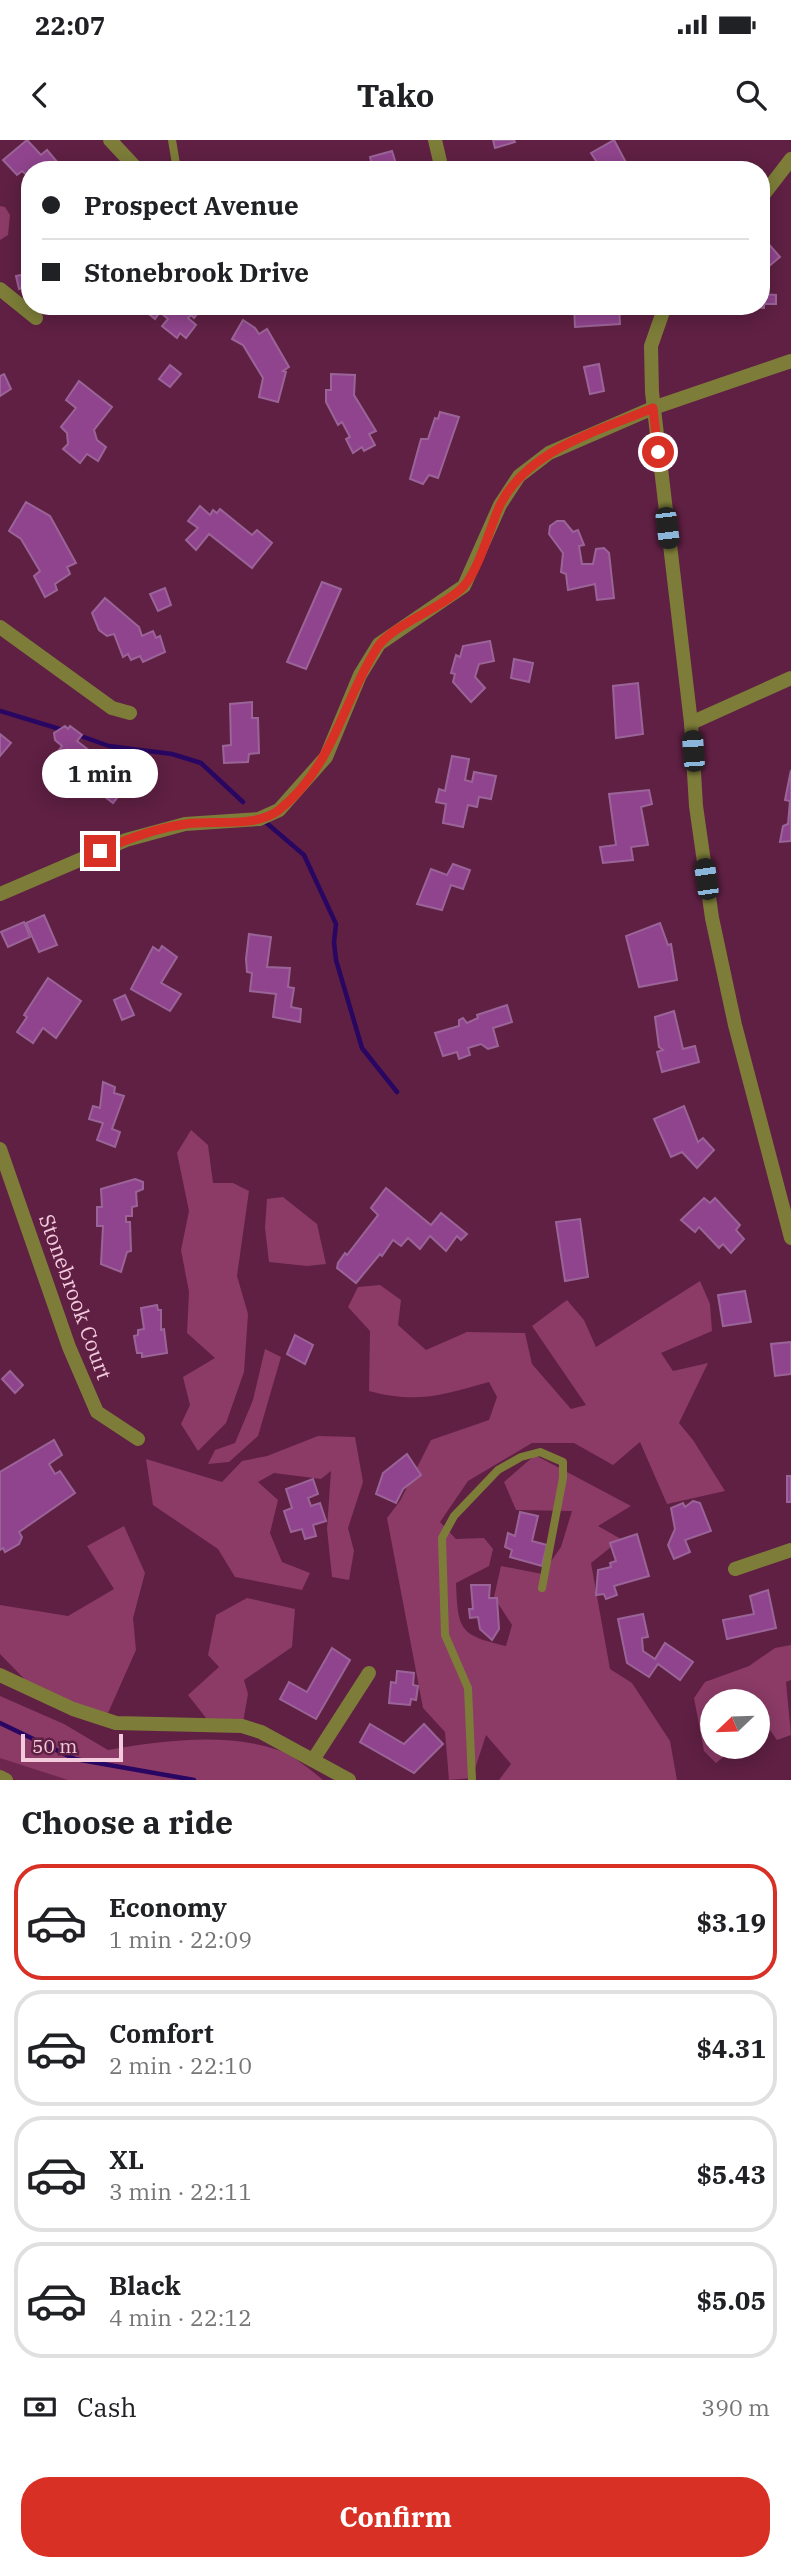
<!DOCTYPE html>
<html lang="en">
<head>
<meta charset="utf-8">
<style>
	body { margin:0; font-family:"IBM Plex Serif",serif; background:#f6f6f6; color:#202124; height:100vh; display:flex; flex-direction:column; font-size:26px; white-space:nowrap }
	* { box-sizing:border-box; margin:0 }
	p { font-size:23px; color:#757577 }
	.icon { flex:none; width:38px; height:38px; fill:none; stroke:currentColor; stroke-width:2; stroke-linecap:round; stroke-linejoin:round }
	.map { position:relative; height:1640px; overflow:hidden }
	.sheet { display:flex; flex-direction:column; background:#fff; flex:1 }
	.sheet>* { flex:none }
	.banner { position:absolute; left:21px; top:21px; width:749px; height:154px; border-radius:28px; box-shadow:0 4px 18px #0003; display:grid; align-content:center; height:154px; padding:0 21px; background:#fff }
	.needle { width:46px; rotate:247deg }
	.controls { position:absolute; left:700px; top:1549px; display:grid; gap:14px }
	.controls a { display:grid; place-items:center; width:70px; height:70px; border-radius:50%; background:#fff; box-shadow:0 4px 18px #0003; font-size:35px }
	.scale { position:absolute; left:21px; bottom:18px; width:102px; box-sizing:border-box; padding-left:7px; border:4px solid #f3cbdd; border-top:0; font-size:19px; line-height:24px; white-space:nowrap; color:#f3cbdd; -webkit-text-stroke:5px #5f2043; paint-order:stroke }
	.end { position:absolute; width:32px; height:32px; margin:-16px; border:9px solid #d93025; background:#fff; box-shadow:0 0 0 4px #fff }
	.from { border-radius:50% }
	.bubble { position:absolute; height:49px; border-radius:24px; background:#fff; box-shadow:0 4px 18px #0003; font-size:23px; font-weight:800; line-height:49px; text-align:center }
	.car { position:absolute; width:21px; height:42px; margin:-21px -10px; border-radius:9px; box-shadow:0 0 5px 2px #0007; background:linear-gradient(#222 24%,#8ab4d8 0 40%,#222 0 76%,#8ab4d8 0 86%,#222 0) }
	.banner b { display:flex; align-items:center; gap:24px; height:66px; font-size:26px }
	.banner b+b { border-top:2px solid #e0e0e0 }
	.banner i { width:18px; height:18px; background:#202124 }
	ul { padding:0; list-style:none }
	li { display:flex; align-items:center; gap:21px; height:116px; margin:0 14px 10px; padding:0 7px; border:4px solid #e0e0e0; border-radius:28px }
	li div { flex:1 }
	li b { display:block; font-size:26px }
	li em { font-style:normal; font-weight:800 }
	li.selected { border-color:#d93025 }
	li>.icon { width:63px; height:63px; stroke-width:1.5 }
	h2 { padding:0 21px; font-size:32px; line-height:84px }
	.pay { display:flex; align-items:center; gap:18px; height:77px; padding:0 21px; font-size:26px }
	.pay p { margin-inline-start:auto }
	.button { display:flex; gap:14px; margin-top:auto; padding:14px 21px }
	.button a { flex:1; height:80px; border-radius:28px; background:#d93025; color:#fff; font-size:28px; font-weight:800; line-height:80px; text-align:center }
	.status { display:flex; justify-content:space-between; align-items:center; height:49px; padding:0 35px; background:#fff; direction:ltr }
	.status svg { height:19px; fill:currentColor }
	header { display:flex; justify-content:space-between; align-items:center; height:91px; padding:0 21px; background:#fff; font-size:32px; font-weight:800 }
	.map>svg:first-child { display:block }
	.built { fill:#6d264e }
	.green { fill:#8b3b66 }
	.lines { fill:none; stroke-linecap:round; stroke-linejoin:round }
	.stream { stroke:#280662; stroke-width:4.5 }
	.building { fill:#90448d; stroke:#9b6498; stroke-width:2 }
	.service { stroke:#7d7d39; stroke-width:8 }
	.minor { stroke:#7d7d39; stroke-width:14 }
	.tertiary { stroke:#7d7d39; stroke-width:14 }
	.route { stroke:#d93025; stroke-width:9 }
	.labels { text-anchor:middle; stroke-width:6; stroke-linejoin:round; paint-order:stroke }
	.street-label { font-size:21px; fill:#f3cbdd; stroke:#5f2043 }
</style>
</head>
<body>
<div class="status"><b>22:07</b><svg viewBox="0 0 49 12"><path d="M0 12V9h3v3zM5 12V6h3v6zM10 12V3h3v9zM15 12V0h3v12zM26 1h20v11H26zM47 4h2v5h-2z"/></svg></div>
<header><svg class="icon" aria-label="back" viewBox="0 0 24 24"><path d="M15 5l-7 7 7 7"/></svg>Tako<svg class="icon" aria-label="search" viewBox="0 0 24 24"><circle cx="10" cy="10" r="6"/><path d="M15 15l6 6"/></svg></header>
<div class="map">
<svg width="791" height="1640" viewBox="0 0 791 1640">
	<rect width="100%" height="100%" fill="#5f2043"/>
	<path class="built" d="M0,1601L136,1640H0Z"/>
	<g class="green">
		<path d="M0,66L5,67L10,75L8,95L0,100Z"/>
		<path d="M191,990L208,1005L213,1043H233L249,1051L237,1136L248,1174L244,1232L226,1283L198,1311L181,1284L190,1265L183,1237L215,1218L187,1193L189,1152L181,1110L189,1071L177,1013Z"/>
		<path d="M283,1057L317,1084L326,1124L307,1126L269,1122L265,1088L267,1059Z"/>
		<path d="M700,1141L710,1164L712,1191L661,1213L673,1231L708,1223L679,1283L693,1300L725,1351L667,1364L640,1302L613,1325L574,1303H532L468,1341L440,1382L456,1399L484,1398L493,1409L489,1426L456,1443C458,1490 459,1495 506,1506L512,1485L494,1457L501,1426L542,1434L561,1407L572,1371L516,1370L504,1342L535,1315L631,1366L598,1386L621,1399L591,1423L610,1529L632,1543L670,1601L677,1640H499L511,1624L486,1595L472,1638L449,1640L445,1592L423,1568L387,1378L400,1361L431,1300L489,1280L497,1257L489,1242C443,1255 417,1264 369,1251L370,1191L348,1167L358,1147L380,1145L401,1160L398,1185L426,1210L467,1192L525,1193L532,1224L571,1269L586,1265L532,1186L567,1160L584,1180L596,1207Z"/>
		<path d="M265,1209L281,1217L258,1296L229,1322L208,1324L215,1310L235,1303L253,1260Z"/>
		<path d="M318,1296L355,1297L363,1342L348,1388L354,1411L349,1440L332,1437L327,1389L331,1331L321,1339L274,1333L258,1342L278,1360L270,1393L282,1422L310,1433L302,1450L235,1437L218,1409L153,1365L146,1319L222,1342L242,1321L267,1316Z"/>
		<path d="M124,1386L145,1433L133,1478L136,1510L108,1573L45,1560L0,1514V1465L68,1476L114,1449L87,1406Z"/>
		<path d="M247,1458L295,1469L292,1507L244,1540L248,1554L243,1582L210,1583L188,1555L219,1527L208,1515L216,1475Z"/>
		<path d="M791,1505V1540L786,1542L791,1595L777,1600L758,1573V1561H751L748,1557L736,1561H712V1606L727,1607V1614L716,1623L704,1611L694,1558L705,1542L749,1526L775,1508Z"/>
		<path d="M0,1556L64,1584L108,1610C161,1601 225,1592 278,1610C293,1615 311,1630 323,1640H68L0,1618Z"/>
	</g>
	<g class="lines">
		<g class="stream">
			<path d="M0,571L63,590"/>
			<path d="M78,595L109,606L172,614L201,623L243,662"/>
			<path d="M263,680L304,715L336,784L334,802L336,820L362,908L397,952"/>
			<path d="M0,1583L75,1619L194,1640"/>
		</g>
	</g>
	<g class="building">
		<path d="M27,0L41,15L47,10L64,30H30V38L22,31L17,35L3,20Z"/>
		<path d="M493,0H514L515,2L495,8Z"/>
		<path d="M614,0L630,30H596L594,26L598,24L591,13Z"/>
		<path d="M392,11L398,30H373L370,17Z"/>
		<path d="M347,23L349,30H326V29Z"/>
		<path d="M766,101L780,117L761,133V105Z"/>
		<path d="M30,133V146L19,149L16,136Z"/>
		<path d="M761,154L776,155V164H764V168L751,167L761,166Z"/>
		<path d="M139,166H203L194,178L191,175L188,178L196,185L186,198L180,193L177,198L162,186L168,179L160,172L155,179Z"/>
		<path d="M574,166H619L620,184L575,187Z"/>
		<path d="M243,180L255,188L259,194L267,189L289,227L283,231L286,232L278,262L259,257L263,238L243,205L232,199Z"/>
		<path d="M599,224L604,251L590,254L584,227Z"/>
		<path d="M170,225L181,234L170,247L159,239Z"/>
		<path d="M4,234L11,249L0,256V236Z"/>
		<path d="M331,234L355,235L354,255L376,291L369,294L375,305L364,311L362,307L353,313L346,299L350,297L342,282L338,285L326,262V250H331Z"/>
		<path d="M79,241L112,267L94,290L97,300L106,307L98,321L87,314L80,323L63,309L68,304L67,293L61,287L76,268L66,260Z"/>
		<path d="M440,272L459,277L438,338L429,335L423,344L410,339L421,299H428L435,278L438,279Z"/>
		<path d="M26,362L50,376L76,423L67,427L70,434L55,444L57,450L45,457L34,436L40,431L21,399L9,391Z"/>
		<path d="M200,366L210,375L213,370L217,373L220,369L252,395L257,390L272,403L252,428L209,394L196,410L186,400L198,388L188,381Z"/>
		<path d="M557,381H564L573,392L578,390L584,405L579,406L582,424H593L596,409L604,408L609,413L614,458L597,460L595,444L568,450L566,434L561,432L563,413L549,394L550,386Z"/>
		<path d="M322,442L341,449L306,529L287,522Z"/>
		<path d="M165,448L171,465L158,471L150,454Z"/>
		<path d="M105,458L139,487L142,496L153,491L156,498L160,496L165,512L143,522L140,516L131,520L128,514L123,517L114,494L107,496L99,490L92,473Z"/>
		<path d="M490,501L494,521L479,524L475,537L485,548L471,562L453,542L455,534L451,533L456,515L460,517L463,506Z"/>
		<path d="M514,519L533,523L529,542L511,538Z"/>
		<path d="M638,543L643,594L616,598L613,546Z"/>
		<path d="M252,562V578H258L259,613L249,614L248,622L224,623L223,606L231,605L230,564Z"/>
		<path d="M65,586L68,589L70,586L82,595L77,601L107,624L112,618L122,626L117,633L127,645L113,663L100,653L92,652L90,642L72,631L75,627L67,621L63,627L52,619L62,606L55,600L54,593Z"/>
		<path d="M0,594L11,603L0,616Z"/>
		<path d="M452,616L469,619L465,640L472,642L474,632L496,636L491,659L479,657L477,667L468,665L463,687L443,683L446,664L436,662L439,649L445,651Z"/>
		<path d="M791,630V701L780,702L783,686L788,684L790,661L785,660Z"/>
		<path d="M649,650L652,664L641,667L648,705L631,707L633,720L603,723L600,707L616,705L609,654Z"/>
		<path d="M453,724L470,730L463,749L451,745L442,770L417,764L431,729L447,735Z"/>
		<path d="M44,775L57,805L39,812L26,783Z"/>
		<path d="M24,782L30,797L8,807L1,792Z"/>
		<path d="M660,783L668,805L671,804L677,840L639,847L626,796Z"/>
		<path d="M249,794L271,797L267,827L290,828L288,847L294,848L291,867L301,869L300,882L273,877L276,854L250,851L252,833L247,832L246,819Z"/>
		<path d="M162,806L177,817L161,843L181,854L170,871L131,849L153,807L159,811Z"/>
		<path d="M48,838L81,861L56,898L43,888L33,903L17,892L27,877L24,875Z"/>
		<path d="M125,855L134,875L122,880L114,860Z"/>
		<path d="M507,865L512,882L493,888L498,906L488,909L481,904L468,908L470,915L459,919L457,912L443,916L435,893L459,886V880L463,878L467,883L478,878L477,875Z"/>
		<path d="M674,871L683,909L695,906L699,922L662,932L657,912L663,910L659,907L655,877Z"/>
		<path d="M103,942L115,947L114,953L124,956L112,989L120,992L115,1007L97,1000L103,983L89,979L93,966L100,968Z"/>
		<path d="M684,966L698,1002L703,998L714,1010L697,1028L682,1012L671,1017L654,979Z"/>
		<path d="M135,1039L143,1042V1049L136,1052L137,1066L132,1067V1076H126V1082H130L131,1111L127,1112L121,1132L101,1124L103,1086H97V1067H102L101,1049Z"/>
		<path d="M386,1048L431,1085L441,1073L467,1094L461,1100L457,1096L446,1111L430,1096L420,1109L408,1098L401,1106L393,1100L382,1116L380,1114L356,1143L337,1128L338,1123L345,1113L347,1115L378,1075L371,1068Z"/>
		<path d="M704,1058L710,1063L715,1058L740,1085L736,1090L744,1099L731,1113L723,1104L719,1108L699,1087L695,1092L681,1080Z"/>
		<path d="M580,1079L588,1137L565,1141L556,1082Z"/>
		<path d="M745,1151L751,1182L723,1186L718,1155Z"/>
		<path d="M157,1165L158,1170H161V1190L164,1189L167,1213L142,1217V1213H137L134,1196L138,1195V1190L144,1189L141,1168Z"/>
		<path d="M295,1195L313,1205L305,1224L287,1214Z"/>
		<path d="M791,1202V1234L775,1236L771,1204Z"/>
		<path d="M10,1231L23,1245L15,1253L2,1239Z"/>
		<path d="M54,1300L62,1315L49,1324L55,1334L60,1331L75,1353L19,1392L22,1397L19,1404L5,1412L3,1408L0,1410V1332Z"/>
		<path d="M407,1314L421,1335L403,1349L396,1363L376,1354L383,1333Z"/>
		<rect x="787" y="1336" width="4" height="26"/>
		<path d="M313,1339L318,1354L308,1358L311,1366L320,1363L326,1381L313,1385L316,1396L305,1399L302,1389L291,1392L284,1371L292,1368L286,1349Z"/>
		<path d="M693,1361L700,1363L711,1391L685,1400L690,1412L674,1419L668,1405L675,1389L671,1368L683,1363L685,1367Z"/>
		<path d="M520,1372L538,1376L532,1401L547,1405L542,1426L510,1417L512,1410L505,1407L508,1393L515,1396Z"/>
		<path d="M637,1394L649,1436L614,1446L617,1455L606,1459L604,1454L596,1455L598,1430L611,1427L610,1423L616,1421L610,1403Z"/>
		<path d="M471,1445H490L489,1458H497L499,1489L492,1500L480,1489L478,1477L470,1478L469,1469H473Z"/>
		<path d="M768,1450L776,1488L727,1499L723,1480L754,1474L750,1456Z"/>
		<path d="M643,1474L648,1497L642,1498L643,1511L655,1519L665,1503L693,1522L680,1540L658,1524L649,1537L627,1523L618,1479Z"/>
		<path d="M332,1508L350,1520L316,1579L280,1559L289,1542L307,1552Z"/>
		<path d="M397,1531L414,1533L413,1545L418,1546L416,1560L411,1559L410,1565L389,1563L391,1542L396,1543Z"/>
		<path d="M370,1584L404,1604L424,1584L443,1604L414,1633L360,1602Z"/>
	</g>
	<g class="lines">
		<g class="service">
			<path d="M172,0L177,30"/>
			<path d="M472,1640L468,1548L445,1495L442,1398L454,1376L498,1330L521,1317L540,1312L563,1322V1338L542,1448"/>
		</g>
		<g class="minor">
			<path d="M110,0L138,30"/>
			<path d="M435,0L442,30"/>
			<path d="M761,58L791,19"/>
			<path d="M0,149L36,178"/>
			<path d="M665,166L651,206L652,252L691,583L696,666L712,778L735,885L791,1098"/>
			<path d="M0,487L112,568L130,573"/>
			<path d="M691,583L791,538"/>
			<path d="M0,754L126,700L185,684L259,679L279,670L326,617L360,535L379,504L464,446L500,365L519,336L549,313L653,268L791,221"/>
			<path d="M0,1009L69,1207L97,1272L138,1299"/>
			<path d="M735,1429L791,1410"/>
			<path d="M313,1620L369,1533"/>
			<path d="M0,1637L6,1640"/>
		</g>
		<path class="tertiary" d="M0,1535L73,1569L116,1583L242,1586L261,1592L349,1640"/>
	</g>
	<g class="lines">
		<path class="route" d="M100,711C127,699 157,688 186,684C214,680 256,688 279,670C334,626 342,562 377,508C391,485 443,468 463,447C479,430 490,387 500,365C528,309 599,291 653,268L658,312"/>
	</g>
	<g class="labels">
		<g class="street-label">
			<text transform="translate(75 1157) rotate(70)" y="7">Stonebrook Court</text>
		</g>
	</g>
</svg>
<div class="controls">
<a><svg class="needle" viewBox="-14 -14 28 28"><path d="M0-13l5 13h-10z" fill="#e53935"/><path d="M0 13l5-13h-10z" fill="#757577"/></svg></a>
</div>
<div class="scale">50 m</div>
<i class="end from" style="left:658px;top:312px"></i>
<i class="end" style="left:100px;top:711px"></i>
<div class="bubble" style="left:42px;top:609px;width:116px">1 min</div>
<i class="car" style="left:667px;top:388px;rotate:173deg"></i>
<i class="car" style="left:693px;top:611px;rotate:356deg"></i>
<i class="car" style="left:706px;top:739px;rotate:352deg"></i>
<div class="banner">
<b><i class="from"></i>Prospect Avenue</b>
<b><i></i>Stonebrook Drive</b>
</div>
</div>
<section class="sheet">
<h2>Choose a ride</h2>
<ul>
<li class="selected"><svg class="icon" aria-label="car" viewBox="0 0 24 24"><path d="M5 17H2v-5l4-1 3-4h7l3 4 3 1v5h-3M9 17h6M6 11h13"/><circle cx="7" cy="17" r="2"/><circle cx="17" cy="17" r="2"/></svg><div><b>Economy</b><p>1 min · 22:09</p></div><em>$3.19</em></li>
<li><svg class="icon" aria-label="car" viewBox="0 0 24 24"><path d="M5 17H2v-5l4-1 3-4h7l3 4 3 1v5h-3M9 17h6M6 11h13"/><circle cx="7" cy="17" r="2"/><circle cx="17" cy="17" r="2"/></svg><div><b>Comfort</b><p>2 min · 22:10</p></div><em>$4.31</em></li>
<li><svg class="icon" aria-label="car" viewBox="0 0 24 24"><path d="M5 17H2v-5l4-1 3-4h7l3 4 3 1v5h-3M9 17h6M6 11h13"/><circle cx="7" cy="17" r="2"/><circle cx="17" cy="17" r="2"/></svg><div><b>XL</b><p>3 min · 22:11</p></div><em>$5.43</em></li>
<li><svg class="icon" aria-label="car" viewBox="0 0 24 24"><path d="M5 17H2v-5l4-1 3-4h7l3 4 3 1v5h-3M9 17h6M6 11h13"/><circle cx="7" cy="17" r="2"/><circle cx="17" cy="17" r="2"/></svg><div><b>Black</b><p>4 min · 22:12</p></div><em>$5.05</em></li>
</ul>
<div class="pay"><svg class="icon" aria-label="cash" viewBox="0 0 24 24"><path d="M3 7h18v10H3z"/><circle cx="12" cy="12" r="2"/></svg>Cash<p>390 m</p></div>
<div class="button"><a>Confirm</a></div>
</section>
</body>
</html>
